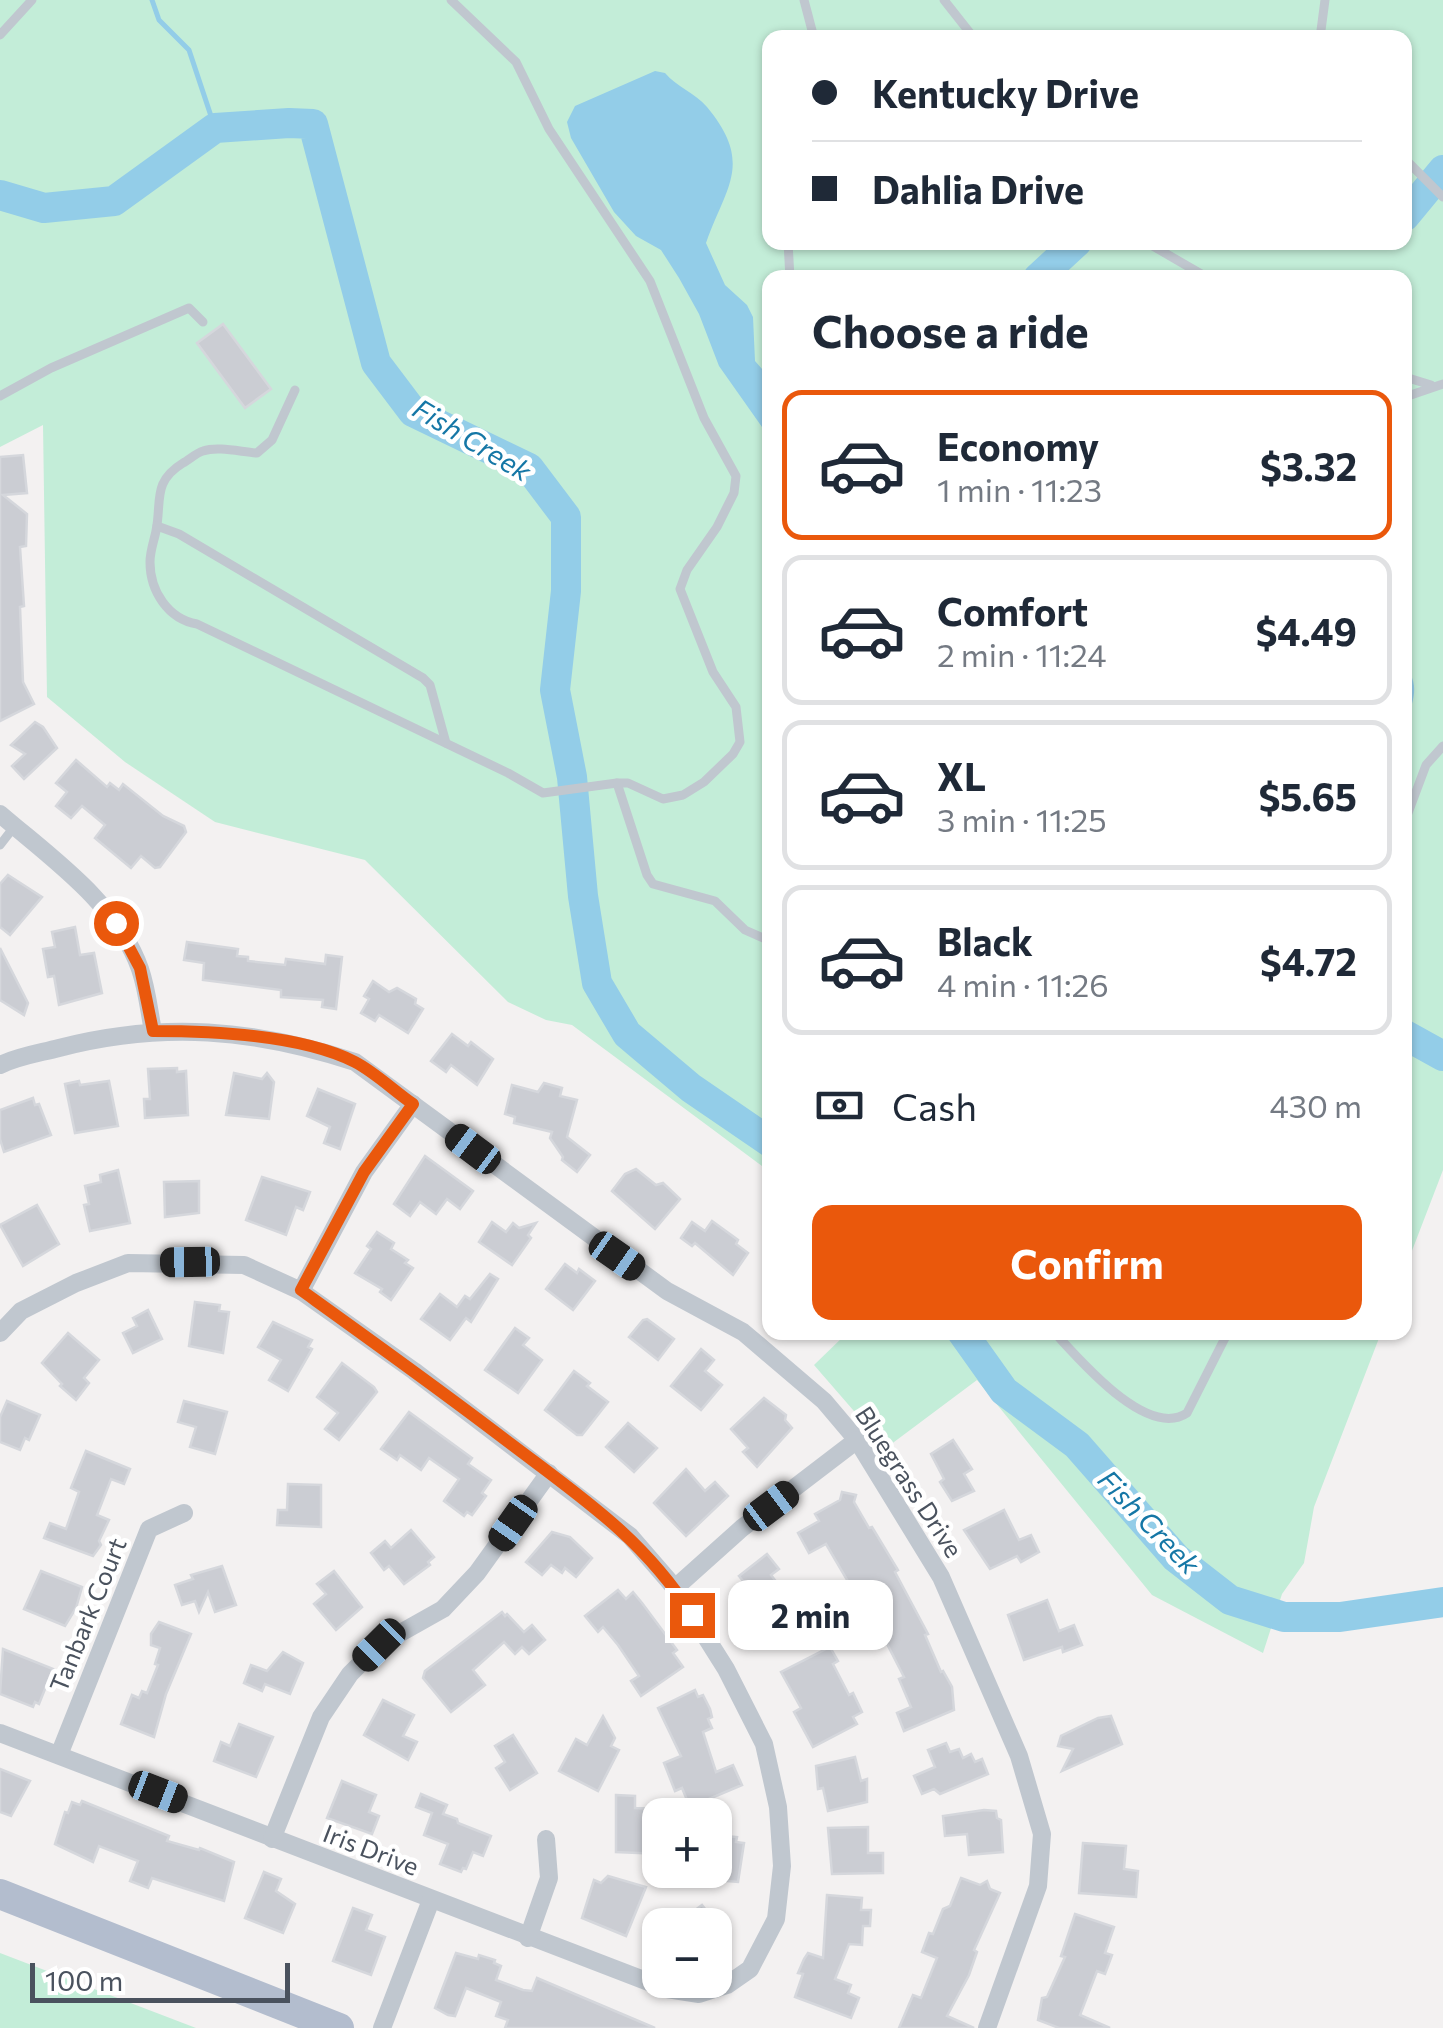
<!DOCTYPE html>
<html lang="en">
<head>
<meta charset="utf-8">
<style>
	body { margin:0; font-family:Commissioner,sans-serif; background:#f6f6f7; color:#1f2937; height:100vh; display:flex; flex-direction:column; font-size:38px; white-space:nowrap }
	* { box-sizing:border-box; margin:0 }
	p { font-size:32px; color:#747a83 }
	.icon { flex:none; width:55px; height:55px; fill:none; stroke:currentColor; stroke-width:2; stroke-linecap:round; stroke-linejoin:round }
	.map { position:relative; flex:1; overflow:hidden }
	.side { position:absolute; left:762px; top:270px; width:650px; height:1070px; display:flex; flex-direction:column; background:#fff; border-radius:20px; box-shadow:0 2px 8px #0004 }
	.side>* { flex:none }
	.guide { position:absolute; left:762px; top:30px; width:650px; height:220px; border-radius:20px; box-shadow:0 2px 8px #0004; display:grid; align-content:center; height:220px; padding:0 50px; background:#fff }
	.controls { position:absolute; left:642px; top:1798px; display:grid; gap:20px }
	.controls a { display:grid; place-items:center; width:90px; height:90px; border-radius:20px; background:#fff; box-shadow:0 2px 8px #0004; font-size:50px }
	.scale { position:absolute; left:30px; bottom:25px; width:260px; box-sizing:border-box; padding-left:10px; border:5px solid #4a525e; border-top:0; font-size:28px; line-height:35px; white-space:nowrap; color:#4a525e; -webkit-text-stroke:8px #fff; paint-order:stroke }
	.end { position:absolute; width:45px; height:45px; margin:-22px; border:12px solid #ea580c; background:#fff; box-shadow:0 0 0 5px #fff }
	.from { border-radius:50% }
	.bubble { position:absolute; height:70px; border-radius:20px; background:#fff; box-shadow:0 2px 8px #0004; font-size:32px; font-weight:700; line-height:70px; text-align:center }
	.car { position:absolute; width:30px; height:60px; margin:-30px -15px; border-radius:12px; box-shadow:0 0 8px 2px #0007; background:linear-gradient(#222 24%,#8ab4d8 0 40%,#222 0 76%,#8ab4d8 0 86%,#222 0) }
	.guide b { display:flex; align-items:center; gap:35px; height:95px; font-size:38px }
	.guide b+b { border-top:2px solid #e0e1e3 }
	.guide i { width:25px; height:25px; background:#1f2937 }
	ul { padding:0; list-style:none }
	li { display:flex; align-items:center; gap:30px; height:150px; margin:0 20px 15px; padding:0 30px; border:5px solid #e0e1e3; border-radius:20px }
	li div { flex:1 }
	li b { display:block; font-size:38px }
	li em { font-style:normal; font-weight:700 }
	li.current { border-color:#ea580c }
	li>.icon { width:90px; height:90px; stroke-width:1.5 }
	h2 { padding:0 50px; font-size:45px; line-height:120px }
	.pay { display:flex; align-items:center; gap:25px; height:110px; padding:0 50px; font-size:38px }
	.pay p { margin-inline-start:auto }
	.button { display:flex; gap:20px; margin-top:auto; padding:20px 50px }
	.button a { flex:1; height:115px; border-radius:20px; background:#ea580c; color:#fff; font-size:40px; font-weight:700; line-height:115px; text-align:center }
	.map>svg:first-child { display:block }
	.green { fill:#c3edd8; fill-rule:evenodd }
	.water { fill:#93cde8 }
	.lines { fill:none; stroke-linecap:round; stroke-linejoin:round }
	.stream { stroke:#93cde8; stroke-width:5 }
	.river { stroke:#93cde8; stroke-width:30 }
	.building { fill:#cbcdd3; stroke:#d5d7dc; stroke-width:2.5 }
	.service { stroke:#c0c7cf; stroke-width:9 }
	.minor { stroke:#c0c7cf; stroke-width:18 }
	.primary { stroke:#b3bdce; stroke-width:30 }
	.route { stroke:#ea580c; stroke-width:12 }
	.labels { text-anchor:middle; stroke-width:9; stroke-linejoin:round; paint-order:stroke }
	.street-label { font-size:25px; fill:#4a525e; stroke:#fff }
	.water-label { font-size:28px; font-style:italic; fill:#1577a6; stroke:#fff }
</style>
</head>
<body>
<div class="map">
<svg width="1443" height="2028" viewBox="0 0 1443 2028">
	<rect width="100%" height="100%" fill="#f3f1f1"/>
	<g class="green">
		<path d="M0,0H1443V1170L1405,1269V278H770V1172L572,1025L546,1020L508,1002L365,860L215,822L125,762L47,697L43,425L0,447ZM770,38H1405V242H770Z"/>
		<path d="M847,1333H1381L1314,1507L1304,1563L1282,1594L1263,1653L1152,1595L977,1380L886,1448L814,1365Z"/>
		<path d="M0,1953L196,2028H0Z"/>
	</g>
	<g class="water">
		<path d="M655,71L665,73C677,87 695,93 707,107C754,164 726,186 706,243L725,285L747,305L753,317L755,361L770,378V458L762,427L719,366L699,314L679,278L661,250L636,236L614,212L571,138L567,122L575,106Z"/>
		<path d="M1405,666C1423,688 1410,705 1405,729Z"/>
	</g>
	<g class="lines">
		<path class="stream" d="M152,0L159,20L189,50L215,128"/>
		<g class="river">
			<path d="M0,195L44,208L114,201L215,128L289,123L313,124L376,363L413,412L529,468L566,517V591L555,690L572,777L583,896L597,983L627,1034L691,1088L770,1142"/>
			<path d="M1405,216L1443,170"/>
			<path d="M1038,278L1077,242"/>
			<path d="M1405,1035L1443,1056"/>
			<path d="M962,1332L1004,1391L1077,1445L1176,1558L1230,1600L1284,1617H1340L1443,1602"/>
		</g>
	</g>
	<g class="building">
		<path d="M223,324L271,389L245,408L197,343Z"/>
		<path d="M23,455L27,493L3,495L27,514L26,546L20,547L24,606L20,607L23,682L34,704L0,721V457Z"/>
		<path d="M35,722L43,727L57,748L24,779L12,766L25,754L11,745Z"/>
		<path d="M76,760L107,787L110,783L119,790L123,784L163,816L184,826L186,832L160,867L155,868L141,856L131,868L95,838L105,825L82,806L71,818L56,806L67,792L56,783Z"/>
		<path d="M8,875L42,897L10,935L0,927V884Z"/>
		<path d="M75,927L80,955L94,953L102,993L59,1005L54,976L48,977L43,949L55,947L52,932Z"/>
		<path d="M187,942L238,949L237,956L248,957V961L285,965L286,959L325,964L326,955L342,957L336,1009L322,1007L323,1000L281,997V990L203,980L204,963L184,960Z"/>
		<path d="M0,948L28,1003L24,1015L0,1000Z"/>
		<path d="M373,981L389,992L397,988L416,999L415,1004L423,1009L408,1033L379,1015L375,1021L361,1013L369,999L364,996Z"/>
		<path d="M452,1034L468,1046L471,1042L493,1059L477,1085L451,1065L446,1072L431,1061Z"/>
		<path d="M177,1068V1072L186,1071L188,1115L145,1118L144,1099H150L148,1069Z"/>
		<path d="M234,1073L262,1079L267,1073L274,1082L269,1119L226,1115Z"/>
		<path d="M79,1081L80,1085L109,1081L118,1126L75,1133L65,1084Z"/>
		<path d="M544,1083L562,1088L560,1096L577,1100L567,1137L590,1155L577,1172L562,1160L563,1157L550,1138L552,1132L514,1123L515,1117L505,1114L512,1085L538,1092Z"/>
		<path d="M318,1089L355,1104L340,1149L324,1143L330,1127L307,1116Z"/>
		<path d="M33,1098L35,1105L39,1104L51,1135L4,1152L0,1139V1110Z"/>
		<path d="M425,1156L473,1191L460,1209L447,1199L436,1214L420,1202L410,1216L394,1204Z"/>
		<path d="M636,1169L656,1185L663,1183L680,1199L655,1229L612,1191L625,1174Z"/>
		<path d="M118,1170L130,1223L90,1231L84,1205L89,1204L85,1186L101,1182L100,1175Z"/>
		<path d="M262,1177L310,1192L303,1210L296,1207L286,1235L246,1220Z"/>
		<path d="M199,1181V1213L165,1217L164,1182Z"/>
		<path d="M37,1205L59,1244L23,1266L0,1225Z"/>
		<path d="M712,1221L738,1240L736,1244L748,1253L733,1275L695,1243L692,1246L681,1238L692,1222L705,1231Z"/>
		<path d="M492,1222L506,1232L513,1223L519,1228L536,1223L528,1235L531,1238L512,1265L479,1242Z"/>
		<path d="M377,1232L394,1243L391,1249L408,1260L405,1263L413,1268L391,1300L380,1292L382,1289L355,1273L371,1249L367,1246Z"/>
		<path d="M565,1264L577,1273L579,1269L595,1281L573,1310L546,1289Z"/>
		<path d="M490,1274L498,1279L471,1322L466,1318L450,1340L421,1319L440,1294L457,1307L465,1296L470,1299Z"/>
		<path d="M195,1302L220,1305L219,1311L229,1312L223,1353L189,1346Z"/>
		<path d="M148,1310L162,1339L133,1353L123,1333L137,1326L133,1318Z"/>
		<path d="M647,1319L674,1339L658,1360L629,1337L643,1320Z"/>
		<path d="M273,1322L312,1340L308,1347L312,1349L288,1391L269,1380L281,1360L258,1347Z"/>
		<path d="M515,1328L529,1338L523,1345L542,1360L518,1393L485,1370Z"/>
		<path d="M68,1333L99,1360L84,1378L89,1383L76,1400L60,1386L62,1384L42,1363Z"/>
		<path d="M701,1349L714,1360L705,1371L722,1385L701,1410L671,1386Z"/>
		<path d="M342,1363L374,1387L377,1392L339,1440L325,1429L338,1413L317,1397Z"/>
		<path d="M574,1371L590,1383L587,1386L608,1402L582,1435H577L545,1410Z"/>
		<path d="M764,1398L786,1415L785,1420L792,1428L757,1467L743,1452L748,1448L731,1429Z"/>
		<path d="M7,1401L40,1415L29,1440L25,1438L20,1450L0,1442V1417Z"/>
		<path d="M184,1401L227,1412L215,1454L190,1447L196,1427L178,1422Z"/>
		<path d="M409,1412L472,1458L468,1464L491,1480L482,1493L486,1496L472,1515L467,1512L464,1516L444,1501L459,1479L429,1458L421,1470L400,1455L397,1460L381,1449Z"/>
		<path d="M628,1423L657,1448L634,1472L606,1447Z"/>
		<path d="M953,1440L972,1469L964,1474L974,1491L952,1501L940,1482L944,1479L931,1454Z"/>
		<path d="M86,1451L130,1469L124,1484L111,1479L97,1515L109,1520L99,1541L101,1545L93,1556L44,1538L50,1523L66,1529L79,1492L71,1488Z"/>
		<path d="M686,1469L705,1491L715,1482L728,1496L686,1536L654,1503Z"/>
		<path d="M288,1484L321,1485V1527L277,1525L278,1510H287Z"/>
		<path d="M842,1492L856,1495L854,1502L869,1528L872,1527L898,1570L895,1572L928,1634L925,1635L941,1672L943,1671L952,1687L954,1710L904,1731L897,1713L911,1707L899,1679L904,1677L885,1640L871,1647L863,1631L887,1619L871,1595L860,1602L826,1544L809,1553L798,1533L819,1521L815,1514L840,1500Z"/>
		<path d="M1004,1510L1019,1540L1031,1535L1039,1552L1021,1562L1017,1556L990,1569L964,1530Z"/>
		<path d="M411,1530L434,1557L428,1562L430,1565L404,1584L389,1566L384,1570L371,1553L385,1541L391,1548Z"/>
		<path d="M552,1532L570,1537L592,1558L576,1577L565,1568L562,1573L551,1565L542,1575L526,1562Z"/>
		<path d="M767,1554L779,1569L771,1575L792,1602L766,1623L736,1587L743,1581L739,1576Z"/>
		<path d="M222,1566L236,1605L215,1612L208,1592L199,1612L195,1601L182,1605L175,1585L193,1579L191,1575Z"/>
		<path d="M41,1571L82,1587L76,1608L65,1626L24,1609Z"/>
		<path d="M334,1571L362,1607L336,1630L314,1604L326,1594L317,1584Z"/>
		<path d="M618,1590L626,1599L633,1592L642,1603L677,1650L673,1653L683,1667L641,1696L631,1681L639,1676L618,1645L603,1627L598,1632L585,1616Z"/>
		<path d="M1047,1600L1059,1631L1074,1625L1082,1645L1063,1652L1062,1647L1024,1660L1008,1615Z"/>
		<path d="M502,1612L505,1616L507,1614L524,1632L532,1625L545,1640L529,1654L522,1647L515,1654L504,1642L473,1670L485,1685L451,1712L423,1678L425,1671Z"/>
		<path d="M159,1622L191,1634L166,1694L154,1737L121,1724L132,1695L139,1698L142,1691L147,1693L158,1665L155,1664L160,1648L151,1645V1634Z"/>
		<path d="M830,1647L838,1661L833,1664L849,1695L853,1693L862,1712L853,1717L857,1724L813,1747L794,1712L801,1708L781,1672Z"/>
		<path d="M3,1649L53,1669L39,1704L35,1702L33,1707L0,1694Z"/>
		<path d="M283,1652L303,1663L290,1694L265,1684L262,1691L244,1683L251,1665L267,1671Z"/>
		<path d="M695,1690L698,1697L703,1695L710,1709L712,1717L708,1719L712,1728L703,1732L716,1772L733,1765L742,1785L690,1807L682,1788L675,1791L664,1763L681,1756L658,1708Z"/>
		<path d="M383,1700L414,1715L403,1736L417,1742L408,1760L364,1735Z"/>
		<path d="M603,1716L615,1738L611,1746L619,1750L598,1791L559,1771L576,1739L587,1745Z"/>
		<path d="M1111,1716L1122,1744L1062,1771L1073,1749L1058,1746L1061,1736L1098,1718Z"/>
		<path d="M239,1724L273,1737L256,1777L214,1761L221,1742L230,1746Z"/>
		<path d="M513,1735L537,1773L510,1790L496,1768L505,1762L495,1746Z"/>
		<path d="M946,1743L950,1752L959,1749L963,1758L971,1754L975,1762L982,1759L988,1774L940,1794L934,1789L922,1794L914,1776L935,1767L928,1750Z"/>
		<path d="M855,1757L861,1781L867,1779V1802L828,1811L823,1788L818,1789L816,1766Z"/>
		<path d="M0,1769L30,1781L11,1816L0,1812Z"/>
		<path d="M342,1781L376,1795L369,1812L379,1816L372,1834L327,1818Z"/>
		<path d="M421,1794L447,1805L443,1814L457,1819L458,1823L491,1836L483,1856L473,1852L466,1869L463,1868L461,1872L440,1864L448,1844L424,1835L432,1813L416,1807Z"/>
		<path d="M616,1795L635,1796V1808L659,1809L660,1854L616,1852Z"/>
		<path d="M82,1801L169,1836L167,1841L199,1850L200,1848L234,1862L224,1901L152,1878L148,1888L130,1881L138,1861L99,1846L93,1862L55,1844L65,1812L68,1813L72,1802L80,1805Z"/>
		<path d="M984,1810L996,1811L997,1818L1001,1820L1003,1852L969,1855L967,1834L945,1836L943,1816Z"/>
		<path d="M868,1827V1853H883V1873L832,1874L828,1828Z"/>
		<path d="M715,1835L737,1837L736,1842L744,1843L738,1882L715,1880Z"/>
		<path d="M1083,1843L1126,1846L1124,1869L1138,1871L1136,1897L1079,1893Z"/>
		<path d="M264,1872L281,1879L276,1891L295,1904L283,1933L245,1918Z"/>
		<path d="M608,1876L646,1887L626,1936L582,1918L594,1880L601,1883Z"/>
		<path d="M961,1878L980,1885L987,1881L990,1889L1000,1893L974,1950L977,1952L969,1975L947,2016L974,2028H899L913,1995L921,1998L937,1958L922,1952L929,1933L933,1934L943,1909L950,1906Z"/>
		<path d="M827,1895L862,1898L861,1910H871L870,1926H863L862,1945L849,1944L835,1979L851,1985L848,1993L859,1998L851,2018L795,1997L803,1974L798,1973L804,1959L808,1953L823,1958Z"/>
		<path d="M702,1905L718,1925H675Z"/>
		<path d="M353,1908L372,1915L366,1930L385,1937L371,1975L333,1961Z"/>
		<path d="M1075,1914L1114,1927L1105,1953L1112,1955L1105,1974L1097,1971L1080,2015L1110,2028H1059L1038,2020L1042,1998L1047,1997L1065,1957L1061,1956Z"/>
		<path d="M456,1953L478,1959L479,1955L495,1960L494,1963L501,1966L496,1980L523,1990L532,1991L537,1978L655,2028H505L508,2020L496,2016L501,2002L466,1988L455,2016L448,2015L435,2008Z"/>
	</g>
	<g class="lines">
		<g class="service">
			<path d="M804,0L814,38"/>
			<path d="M944,0L974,38"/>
			<path d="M0,35L32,0"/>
			<path d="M1320,38L1325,0"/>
			<path d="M1405,159L1443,197"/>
			<path d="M788,242L790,278"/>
			<path d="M1146,242L1208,278"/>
			<path d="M1405,377L1431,385"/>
			<path d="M295,390L272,440L257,453C241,452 218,446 203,451C196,453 189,460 183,463C152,482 162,501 156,531C154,541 150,551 150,562C150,591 168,619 197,624L508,773L543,793L617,783H628L663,799L683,795L704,782L733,754L740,742L736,707L713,672L680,589L687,570L717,527L734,493L736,476L704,418L650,281L549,129L516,62L451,0"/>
			<path d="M0,396L51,368L189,308L203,322"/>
			<path d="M1405,397L1443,384"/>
			<path d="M157,526L179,534L423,678L430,685L446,743"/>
			<path d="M617,783L647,875L653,884L715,901L745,930L770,941"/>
			<path d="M1405,821L1426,765L1443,746"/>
			<path d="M0,845L14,827"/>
			<path d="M1054,1332C1079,1359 1147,1440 1187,1413L1228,1332"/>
		</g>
		<g class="minor">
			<path d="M0,814C51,858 117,903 140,969C147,989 149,1011 153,1031"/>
			<path d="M0,1065C19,1056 40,1053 59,1048C163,1021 254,1029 355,1062L667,1291L743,1332L824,1401L857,1440L941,1577L1019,1756L1042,1834L1038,1886L987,2028"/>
			<path d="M301,1291L364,1172L413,1104"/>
			<path d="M0,1333L21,1311L76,1283L128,1263L244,1265L301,1291L414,1371L630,1536L675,1588L726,1669L764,1744L778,1807L782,1866L776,1919L750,1969L727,1985L699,1994L667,1989L0,1733"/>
			<path d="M675,1588L742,1528L857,1440"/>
			<path d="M59,1755L149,1529L184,1513"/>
			<path d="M272,1839L321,1717L350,1674L379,1645L443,1609L477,1573L549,1473"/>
			<path d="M528,1938L549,1878L546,1839"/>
			<path d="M382,2028L431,1900"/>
		</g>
		<path class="primary" d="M0,1894L339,2028"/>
	</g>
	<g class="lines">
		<path class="route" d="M116,923L140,968L153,1031C212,1031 302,1035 355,1062C376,1073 394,1091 413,1104L364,1172L301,1290C372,1341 442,1391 511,1444C581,1497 644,1539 692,1615"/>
	</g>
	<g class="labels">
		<g class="street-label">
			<text transform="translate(909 1482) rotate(57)" y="9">Bluegrass Drive</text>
			<text transform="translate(88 1615) rotate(-68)" y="9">Tanbark Court</text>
			<text transform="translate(371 1850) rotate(21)" y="9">Iris Drive</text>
		</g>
		<g class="water-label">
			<text transform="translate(472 440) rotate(31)" y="10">Fish Creek</text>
			<text transform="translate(1149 1522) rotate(46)" y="10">Fish Creek</text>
		</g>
	</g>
</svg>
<div class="controls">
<a>+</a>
<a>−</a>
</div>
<div class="scale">100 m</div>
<i class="end from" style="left:116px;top:923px"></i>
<i class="end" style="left:692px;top:1615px"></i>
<div class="bubble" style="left:728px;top:1580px;width:165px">2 min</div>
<i class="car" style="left:473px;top:1149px;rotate:307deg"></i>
<i class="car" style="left:617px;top:1256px;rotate:125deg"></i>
<i class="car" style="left:190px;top:1262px;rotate:269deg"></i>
<i class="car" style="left:771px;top:1506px;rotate:53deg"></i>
<i class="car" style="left:513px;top:1523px;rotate:215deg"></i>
<i class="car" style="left:379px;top:1645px;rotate:225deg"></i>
<i class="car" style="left:158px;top:1792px;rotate:111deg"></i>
<div class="guide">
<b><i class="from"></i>Kentucky Drive</b>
<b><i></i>Dahlia Drive</b>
</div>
<section class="side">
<h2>Choose a ride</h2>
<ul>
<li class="current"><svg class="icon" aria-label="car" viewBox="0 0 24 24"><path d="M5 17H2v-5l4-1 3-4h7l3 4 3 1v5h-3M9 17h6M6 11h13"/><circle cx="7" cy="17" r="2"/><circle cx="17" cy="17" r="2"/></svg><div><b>Economy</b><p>1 min · 11:23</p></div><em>$3.32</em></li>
<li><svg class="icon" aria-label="car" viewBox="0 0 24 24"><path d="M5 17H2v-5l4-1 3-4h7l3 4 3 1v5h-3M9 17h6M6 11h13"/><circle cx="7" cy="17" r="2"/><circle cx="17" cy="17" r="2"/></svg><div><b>Comfort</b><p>2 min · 11:24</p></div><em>$4.49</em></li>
<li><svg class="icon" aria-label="car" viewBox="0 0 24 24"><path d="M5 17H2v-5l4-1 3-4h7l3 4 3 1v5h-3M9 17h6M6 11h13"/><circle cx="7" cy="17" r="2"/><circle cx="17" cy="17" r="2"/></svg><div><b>XL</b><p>3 min · 11:25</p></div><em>$5.65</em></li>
<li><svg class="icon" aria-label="car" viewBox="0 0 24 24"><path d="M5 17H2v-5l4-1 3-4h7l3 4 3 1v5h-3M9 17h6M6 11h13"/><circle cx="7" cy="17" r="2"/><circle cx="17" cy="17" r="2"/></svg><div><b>Black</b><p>4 min · 11:26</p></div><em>$4.72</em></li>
</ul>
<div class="pay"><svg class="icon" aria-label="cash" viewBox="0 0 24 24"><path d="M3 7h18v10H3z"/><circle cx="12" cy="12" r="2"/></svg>Cash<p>430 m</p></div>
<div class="button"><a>Confirm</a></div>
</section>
</div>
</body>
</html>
